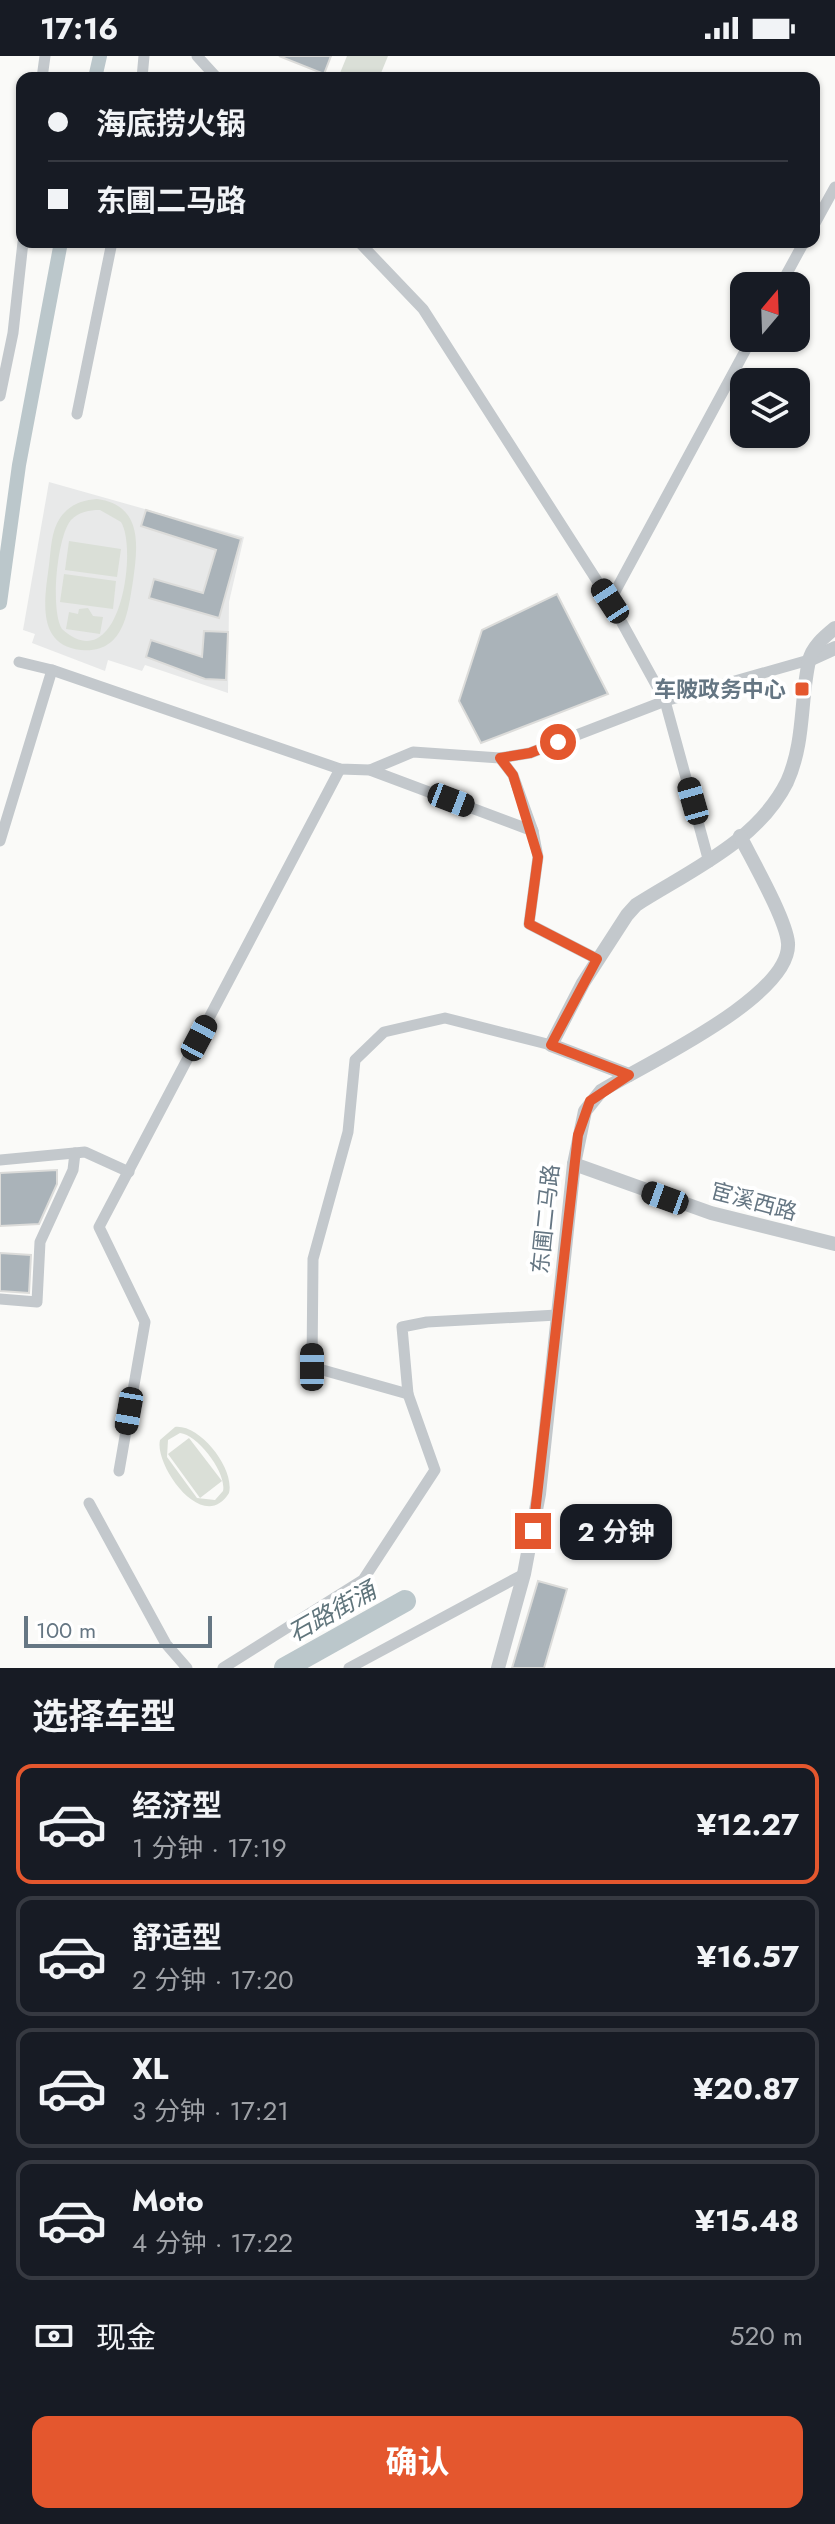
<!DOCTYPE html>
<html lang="zh">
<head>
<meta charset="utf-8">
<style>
	body { margin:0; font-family:Jost,"Noto Sans SC",sans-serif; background:#242831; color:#f1f3f6; height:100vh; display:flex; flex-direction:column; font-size:30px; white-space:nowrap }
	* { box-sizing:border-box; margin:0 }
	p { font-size:26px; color:#9ea1a6 }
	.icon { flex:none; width:44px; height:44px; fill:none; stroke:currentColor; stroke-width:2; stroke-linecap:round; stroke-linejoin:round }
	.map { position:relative; height:1612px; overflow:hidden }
	.side { display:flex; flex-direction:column; background:#171b24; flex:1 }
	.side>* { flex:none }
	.top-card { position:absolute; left:16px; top:16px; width:804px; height:176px; border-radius:16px; box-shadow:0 2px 6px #0004; display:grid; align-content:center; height:176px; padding:0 32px; background:#171b24 }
	.needle { width:52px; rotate:19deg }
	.tools { position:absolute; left:730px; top:216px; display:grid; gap:16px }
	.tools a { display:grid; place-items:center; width:80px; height:80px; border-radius:16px; background:#171b24; box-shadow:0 2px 6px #0004; font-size:40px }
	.scale { position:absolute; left:24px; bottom:20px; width:188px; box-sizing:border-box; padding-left:8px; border:4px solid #657683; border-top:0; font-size:22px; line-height:28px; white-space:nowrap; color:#657683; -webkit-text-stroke:6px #fff; paint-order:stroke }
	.end { position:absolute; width:36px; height:36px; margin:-18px; border:10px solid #e4572e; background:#fff; box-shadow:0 0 0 4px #fff }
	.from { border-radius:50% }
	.bubble { position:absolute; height:56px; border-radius:16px; background:#171b24; box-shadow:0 2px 6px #0004; font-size:26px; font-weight:700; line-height:56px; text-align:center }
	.car { position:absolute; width:24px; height:48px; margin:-24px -12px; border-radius:10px; box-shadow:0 0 6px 2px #0007; background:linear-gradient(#222 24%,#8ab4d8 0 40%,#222 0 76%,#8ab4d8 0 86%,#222 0) }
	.top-card b { display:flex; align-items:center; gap:28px; height:76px; font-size:30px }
	.top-card b+b { border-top:2px solid #363941 }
	.top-card i { width:20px; height:20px; background:#f1f3f6 }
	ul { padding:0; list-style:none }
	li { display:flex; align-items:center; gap:24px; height:120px; margin:0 16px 12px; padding:0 16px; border:4px solid #363941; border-radius:16px }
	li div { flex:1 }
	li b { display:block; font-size:30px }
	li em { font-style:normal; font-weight:700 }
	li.current { border-color:#e4572e }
	li>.icon { width:72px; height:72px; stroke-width:1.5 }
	h2 { padding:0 32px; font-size:36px; line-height:96px }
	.pay { display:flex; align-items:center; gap:20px; height:88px; padding:0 32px; font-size:30px }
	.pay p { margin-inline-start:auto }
	.cta { display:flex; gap:16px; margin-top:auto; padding:16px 32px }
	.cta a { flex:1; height:92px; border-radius:16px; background:#e4572e; color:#fff; font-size:32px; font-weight:700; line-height:92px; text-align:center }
	.status { display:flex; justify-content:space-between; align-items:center; height:56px; padding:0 40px; background:#171b24; direction:ltr }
	.status svg { height:22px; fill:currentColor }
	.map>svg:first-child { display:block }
	.built { fill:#e8e9e9 }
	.green { fill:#dadfd7; fill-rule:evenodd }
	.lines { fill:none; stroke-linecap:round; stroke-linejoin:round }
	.canal { stroke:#bbc7cb; stroke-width:14 }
	.river { stroke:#bbc7cb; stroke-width:22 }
	.building { fill:#aab3b9; stroke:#dcdcda; stroke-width:2 }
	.minor { stroke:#c3c8cc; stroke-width:11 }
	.tertiary { stroke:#c3c8cc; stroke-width:14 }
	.route { stroke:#e4572e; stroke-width:10 }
	.poi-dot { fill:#e4572e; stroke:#fff; stroke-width:3 }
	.labels { text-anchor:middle; stroke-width:8; stroke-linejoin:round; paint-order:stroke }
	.poi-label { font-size:22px; font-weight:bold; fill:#657683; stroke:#fff; text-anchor:end }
	.street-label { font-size:22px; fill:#657683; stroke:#fff }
	.water-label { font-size:24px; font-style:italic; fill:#60757c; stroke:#fff }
</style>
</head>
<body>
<div class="status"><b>17:16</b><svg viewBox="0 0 49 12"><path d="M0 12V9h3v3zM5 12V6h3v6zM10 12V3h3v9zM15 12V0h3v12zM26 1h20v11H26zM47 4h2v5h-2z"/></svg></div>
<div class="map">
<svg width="835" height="1612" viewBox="0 0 835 1612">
	<rect width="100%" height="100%" fill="#fafaf8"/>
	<path class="built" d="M49,426L244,481L229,546L228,637L145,609L142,615L108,604L105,615L32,587L35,578L23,574Z"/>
	<g class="green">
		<path d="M347,0H388L379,22H338Z"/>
		<path d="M97,443C143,449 138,490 133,525C128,556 124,598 81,594C35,589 45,541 49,509C51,494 51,475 60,462C69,449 82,444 97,443ZM100,454L121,466C138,493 120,625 62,573C50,555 57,480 71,464C79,456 89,454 100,454Z"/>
		<path d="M69,485L121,493L117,521L65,514Z"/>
		<path d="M64,518L116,525L113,553L60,546Z"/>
		<path d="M88,552L93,560L103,561L100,578L66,573L69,556L78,558L79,553Z"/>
		<path d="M175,1371C200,1368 235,1413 229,1437C203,1479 154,1409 160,1384ZM180,1377C198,1379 227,1417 223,1435L215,1444L197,1442L167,1401L168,1384Z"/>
		<path d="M189,1382L222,1425L200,1442L168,1398Z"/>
	</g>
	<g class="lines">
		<g class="canal">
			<path d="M95,22L100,0"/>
			<path d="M0,547L19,409L61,186"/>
		</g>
		<path class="river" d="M285,1612L405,1545"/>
	</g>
	<g class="building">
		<path d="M279,0H331L324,18Z"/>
		<path d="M146,454L241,483L219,562L149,542L154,523L203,537L216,494L141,470Z"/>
		<path d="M557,538L608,638L481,687L459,645L482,574Z"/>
		<path d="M204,575L228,576L226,624L205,623L146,601L151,584L202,601Z"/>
		<path d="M57,1114V1128L39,1168L0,1170V1117Z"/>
		<path d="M0,1197L31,1199L29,1237L0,1235Z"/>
		<path d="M538,1525L567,1533L544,1612H512Z"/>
	</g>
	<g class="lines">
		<g class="minor">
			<path d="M197,0L217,22"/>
			<path d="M42,22L45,0"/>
			<path d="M142,22L144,0"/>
			<path d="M814,169L835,131"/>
			<path d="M359,186L423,253L610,545L665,645L709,806"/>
			<path d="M780,230L804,186"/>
			<path d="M0,340L13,277L23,186"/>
			<path d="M77,358L112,186"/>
			<path d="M610,545L752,282"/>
			<path d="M19,606L52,614L340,713L370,714L533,775L538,801L529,868L597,903"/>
			<path d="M500,702L513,719L533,775"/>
			<path d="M370,714L413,696L500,702L530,697L665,645L809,604"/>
			<path d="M0,785L52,614"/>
			<path d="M0,1104L85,1096L129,1116"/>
			<path d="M0,1243L37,1246L40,1186L73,1114L75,1097"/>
			<path d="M408,1338L312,1311L313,1203L348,1076L355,1004L384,976L445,962L551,989"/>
			<path d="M119,1415L145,1266L99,1171L340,713"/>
			<path d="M89,1447L166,1588L187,1612"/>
			<path d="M223,1612L363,1524L435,1414L408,1338L402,1271L427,1266L557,1259"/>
			<path d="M349,1612L524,1518"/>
		</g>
		<g class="tertiary">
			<path d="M809,604L835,592"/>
			<path d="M629,1019L551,989L583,927L627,859L636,849C689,815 757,786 787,726C805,686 800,645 809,605C812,591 824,581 835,572"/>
			<path d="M574,1108L711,1157L835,1188"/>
			<path d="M498,1612L524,1518L539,1438L574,1108L585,1055L601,1035C641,1010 792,941 788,887C786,863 752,804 740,780"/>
		</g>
	</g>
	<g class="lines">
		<path class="route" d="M533,1475L578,1079L590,1045L629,1019L551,989L597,903L529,868L538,801L513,719L500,702L530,697L558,686"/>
	</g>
	<rect class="poi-dot" x="794" y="625" width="16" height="16" rx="4"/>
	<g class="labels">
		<g class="poi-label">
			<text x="786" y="641">车陂政务中心</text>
		</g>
		<g class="street-label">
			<text transform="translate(754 1145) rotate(15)" y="8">宦溪西路</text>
			<text transform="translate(545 1163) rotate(-84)" y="8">东圃二马路</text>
		</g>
		<g class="water-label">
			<text transform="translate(332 1556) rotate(-29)" y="8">石路街涌</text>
		</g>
	</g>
</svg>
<div class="tools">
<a><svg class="needle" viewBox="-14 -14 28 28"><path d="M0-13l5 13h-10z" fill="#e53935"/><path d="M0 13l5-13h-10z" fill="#9ea1a6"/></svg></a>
<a><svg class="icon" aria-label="layers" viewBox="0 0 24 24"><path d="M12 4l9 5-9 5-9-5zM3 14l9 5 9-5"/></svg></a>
</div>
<div class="scale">100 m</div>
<i class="end from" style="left:558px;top:686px"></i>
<i class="end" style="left:533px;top:1475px"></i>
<div class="bubble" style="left:560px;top:1448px;width:112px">2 分钟</div>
<i class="car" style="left:610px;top:545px;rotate:327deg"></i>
<i class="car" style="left:451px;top:744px;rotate:111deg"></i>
<i class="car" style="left:693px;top:745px;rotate:344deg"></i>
<i class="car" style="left:199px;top:982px;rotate:28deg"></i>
<i class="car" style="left:665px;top:1142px;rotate:290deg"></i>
<i class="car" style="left:312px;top:1311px;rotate:0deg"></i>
<i class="car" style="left:129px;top:1355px;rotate:190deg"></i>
<div class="top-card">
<b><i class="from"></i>海底捞火锅</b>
<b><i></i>东圃二马路</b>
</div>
</div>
<section class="side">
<h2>选择车型</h2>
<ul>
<li class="current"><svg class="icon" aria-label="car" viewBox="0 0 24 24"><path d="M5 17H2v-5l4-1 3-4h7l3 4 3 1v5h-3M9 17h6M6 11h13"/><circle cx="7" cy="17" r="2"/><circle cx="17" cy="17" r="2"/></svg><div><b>经济型</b><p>1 分钟 · 17:19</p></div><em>¥12.27</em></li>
<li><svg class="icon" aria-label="car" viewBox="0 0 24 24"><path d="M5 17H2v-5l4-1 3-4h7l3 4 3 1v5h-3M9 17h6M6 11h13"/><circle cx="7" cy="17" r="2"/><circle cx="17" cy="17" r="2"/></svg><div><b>舒适型</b><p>2 分钟 · 17:20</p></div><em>¥16.57</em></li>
<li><svg class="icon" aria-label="car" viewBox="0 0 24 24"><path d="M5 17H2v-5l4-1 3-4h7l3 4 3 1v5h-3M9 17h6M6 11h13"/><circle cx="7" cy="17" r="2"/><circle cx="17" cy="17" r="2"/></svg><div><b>XL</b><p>3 分钟 · 17:21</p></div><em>¥20.87</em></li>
<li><svg class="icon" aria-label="car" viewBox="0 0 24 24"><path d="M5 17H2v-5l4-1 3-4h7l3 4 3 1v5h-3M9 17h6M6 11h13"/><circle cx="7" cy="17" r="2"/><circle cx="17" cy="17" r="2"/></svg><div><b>Moto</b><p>4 分钟 · 17:22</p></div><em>¥15.48</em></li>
</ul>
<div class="pay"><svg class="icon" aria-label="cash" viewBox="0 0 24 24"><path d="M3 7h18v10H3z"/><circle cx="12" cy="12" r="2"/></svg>现金<p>520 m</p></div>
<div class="cta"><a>确认</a></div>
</section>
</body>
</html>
